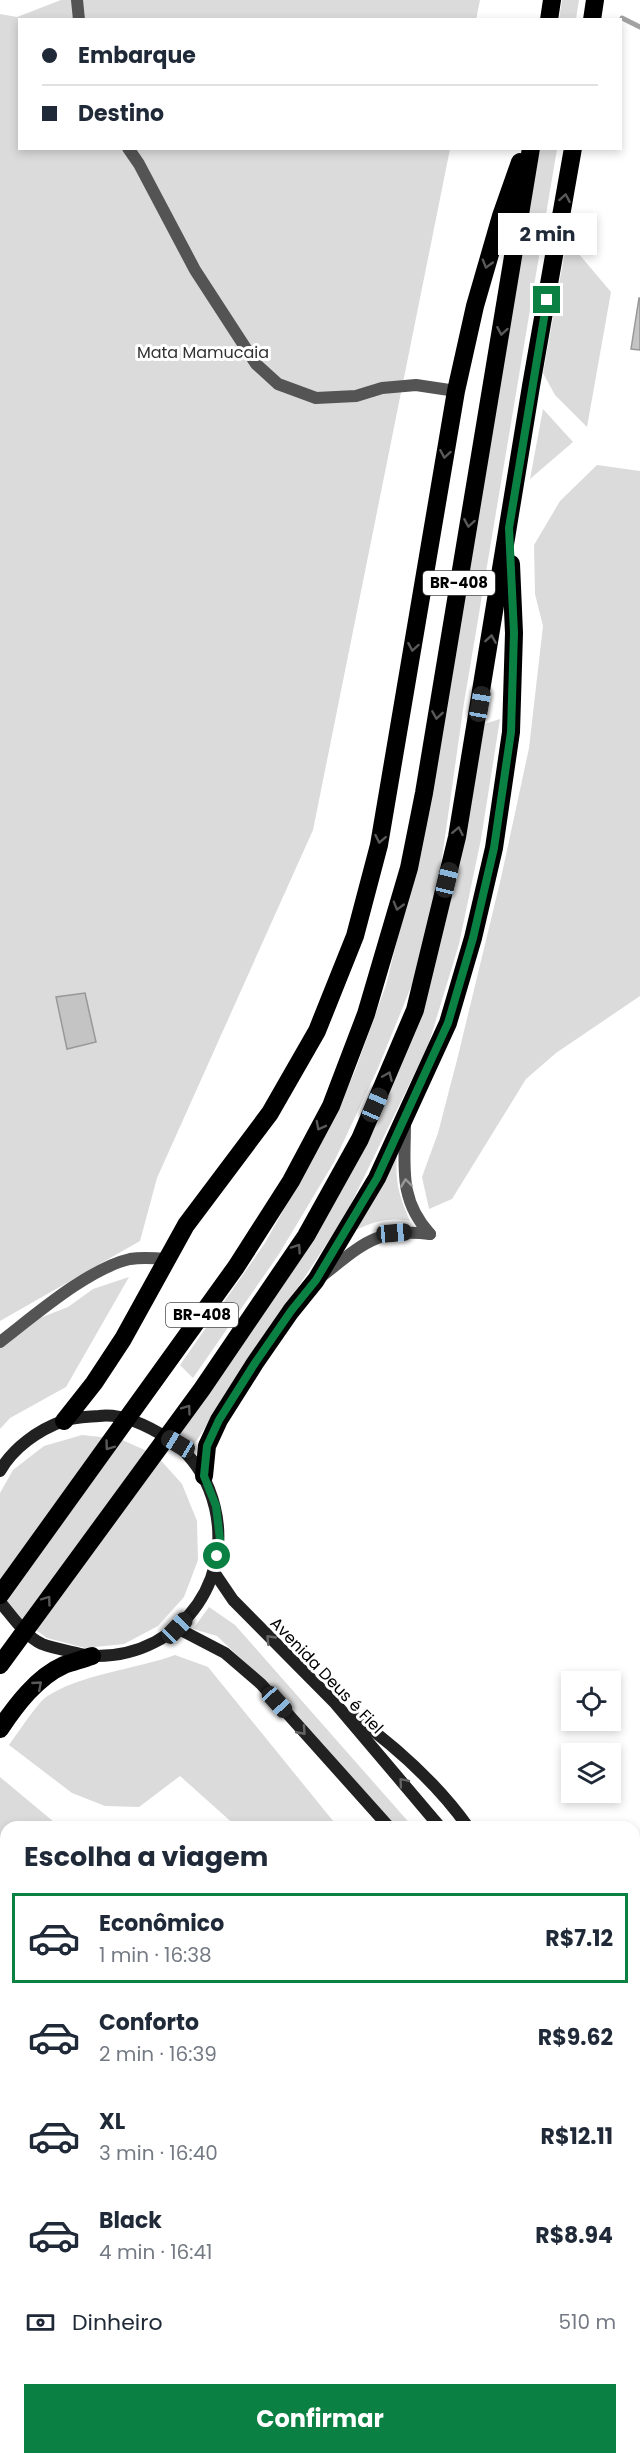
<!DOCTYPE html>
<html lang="pt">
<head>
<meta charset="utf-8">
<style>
	body { margin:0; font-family:Poppins,sans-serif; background:#f2f2f3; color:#1f2937; height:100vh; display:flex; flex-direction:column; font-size:22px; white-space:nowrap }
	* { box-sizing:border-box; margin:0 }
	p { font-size:20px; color:#747a83 }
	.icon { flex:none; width:33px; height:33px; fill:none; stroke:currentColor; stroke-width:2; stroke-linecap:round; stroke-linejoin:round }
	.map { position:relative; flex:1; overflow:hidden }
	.drawer { position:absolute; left:0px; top:1821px; width:640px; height:644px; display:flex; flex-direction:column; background:#fff; border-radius:18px 18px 0 0; box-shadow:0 3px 9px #0003 }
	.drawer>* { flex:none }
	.hud { position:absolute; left:18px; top:18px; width:604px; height:132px; border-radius:0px; box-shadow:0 3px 9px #0003; display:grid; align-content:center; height:132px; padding:0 24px; background:#fff }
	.controls { position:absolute; left:561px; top:1671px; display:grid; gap:12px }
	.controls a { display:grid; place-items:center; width:60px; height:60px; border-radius:0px; background:#fff; box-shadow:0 3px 9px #0003; font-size:30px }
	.end { position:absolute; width:27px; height:27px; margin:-14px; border:8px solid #0b8043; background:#fff; box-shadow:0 0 0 3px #fff }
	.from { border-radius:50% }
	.bubble { position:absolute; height:42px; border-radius:0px; background:#fff; box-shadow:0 3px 9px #0003; font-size:20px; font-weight:700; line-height:42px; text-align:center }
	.car { position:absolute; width:18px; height:36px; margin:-18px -9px; border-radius:8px; box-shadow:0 0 4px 2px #0007; background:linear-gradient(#222 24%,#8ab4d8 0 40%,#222 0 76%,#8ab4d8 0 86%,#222 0) }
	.hud b { display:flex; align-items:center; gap:21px; height:57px; font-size:22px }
	.hud b+b { border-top:2px solid #e0e1e3 }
	.hud i { width:15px; height:15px; background:#1f2937 }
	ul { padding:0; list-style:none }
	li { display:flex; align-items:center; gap:18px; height:90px; margin:0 12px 9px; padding:0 12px; border:3px solid transparent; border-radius:0px }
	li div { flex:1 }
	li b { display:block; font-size:22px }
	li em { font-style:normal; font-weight:700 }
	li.on { border-color:#0b8043 }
	li>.icon { width:54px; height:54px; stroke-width:1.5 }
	h2 { padding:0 24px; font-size:27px; line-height:72px }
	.pay { display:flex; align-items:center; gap:15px; height:66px; padding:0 24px; font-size:22px }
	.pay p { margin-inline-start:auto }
	.action { display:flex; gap:12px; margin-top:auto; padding:12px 24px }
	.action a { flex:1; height:69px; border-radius:0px; background:#0b8043; color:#fff; font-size:24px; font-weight:700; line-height:69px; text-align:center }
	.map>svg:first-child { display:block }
	.green { fill:#dbdbdb }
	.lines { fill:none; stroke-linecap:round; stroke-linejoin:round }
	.stream { stroke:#a2a2a2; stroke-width:5 }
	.building { fill:#c4c4c4; stroke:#989898; stroke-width:1.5 }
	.street { stroke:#545454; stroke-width:12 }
	.secondary { stroke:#212121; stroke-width:12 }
	.highway { stroke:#000; stroke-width:18 }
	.oneway { stroke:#595959 }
	.oneway2 { stroke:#989898 }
	.oneway3 { stroke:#646464 }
	.route { stroke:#0b8043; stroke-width:8 }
	.labels { text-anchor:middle; stroke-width:6; stroke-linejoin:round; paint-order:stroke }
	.shield { fill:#fff; stroke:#4c4c4c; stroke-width:1.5 }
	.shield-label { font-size:15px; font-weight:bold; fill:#000 }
	.park-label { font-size:16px; fill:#323232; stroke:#fff }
	.street-label { font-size:16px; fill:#000; stroke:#fff }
</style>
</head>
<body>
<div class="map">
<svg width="640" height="2464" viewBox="0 0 640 2464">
	<rect width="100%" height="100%" fill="#fff"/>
	<g class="green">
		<path d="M61,0H480L476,20H20V148L450,149L313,830L157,1178L140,1241L0,1321V14L17,17Z"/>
		<path d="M562,0H579L576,19H559Z"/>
		<path d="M539,149H557L464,703L439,879L413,982L378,1068L334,1162L279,1254L193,1378L180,1365L265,1243L327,1132L355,1071L386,985L414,872Z"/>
		<path d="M567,240L611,292L587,427L555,395L543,373Z"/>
		<path d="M543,409L573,442L530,479Z"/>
		<path d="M597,465L640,471V996L556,1053L526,1079L452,1199L429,1209L422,1177L438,1133L458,1056L501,878L529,748L543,626L535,594L534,545L560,501Z"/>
		<path d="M500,719L481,839L459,944L428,1046L345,1216L191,1449L176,1434L392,1084L481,725Z"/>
		<path d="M397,1155C395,1183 399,1195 410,1221C391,1217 374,1221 356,1230Z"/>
		<path d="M129,1277L66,1387L10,1418L0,1429V1342L22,1325L68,1307L93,1289Z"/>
		<path d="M82,1435L120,1439L156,1455L182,1484L197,1521L198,1560L184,1597L158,1626L124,1644L85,1648L47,1638L15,1615L0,1590V1493L13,1470L44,1446Z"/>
		<path d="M209,1607L235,1625L413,1827H394L258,1675L217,1636L193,1629Z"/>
		<path d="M175,1655L208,1667L338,1827H237L180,1776L139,1807L105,1806L72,1793L9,1745C18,1733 36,1705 46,1697C80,1674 137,1669 175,1655Z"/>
		<path d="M0,1777L60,1827H6V2322L0,2333Z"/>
		<path d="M635,1860H640V2080L634,2075Z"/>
		<path d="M640,2206V2289L635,2270V2208Z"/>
		<path d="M242,2459L627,2458L628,2464H241Z"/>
	</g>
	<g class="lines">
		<path class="stream" d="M622,18L640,27"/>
	</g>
	<g class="building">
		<path d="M639,298H640V350L631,349Z"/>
		<path d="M85,993L96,1042L67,1049L56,997Z"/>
	</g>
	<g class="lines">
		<g class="street">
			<path d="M77,0L79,20"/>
			<path d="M128,148L139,164L195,270L256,364L278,384L316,398L356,396L382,388L416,385L456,391"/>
			<path d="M405,1123C405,1166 398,1199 430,1234"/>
			<path d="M322,1276C363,1244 376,1228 430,1234"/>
			<path d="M0,1342C34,1316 89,1268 130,1259C142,1257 155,1258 167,1259"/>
		</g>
		<g class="secondary">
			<path d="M0,1471C13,1448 38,1430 63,1421C73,1417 87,1417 99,1416C122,1413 148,1426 167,1438C186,1449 201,1469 209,1489C242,1572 184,1657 95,1656C86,1656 77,1653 68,1651C59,1649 50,1647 42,1644C25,1636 12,1616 0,1602"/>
			<path d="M214,1572L233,1600L335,1703L440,1827"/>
			<path d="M177,1628L225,1653L261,1684L389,1827"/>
			<path d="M351,1714C395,1746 437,1783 468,1827"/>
			<path d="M634,2104L640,2108"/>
			<path d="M634,2186L640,2182"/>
			<path d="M634,2280L640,2302"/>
		</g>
		<g class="highway">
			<path d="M549,20L552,0"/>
			<path d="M592,20L595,0"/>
			<path d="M64,1421L94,1383L123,1339L186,1225L270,1113L317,1031L355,936L379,845L456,391L475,306L501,216L520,162"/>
			<path d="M204,1476L207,1446L219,1420L255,1363L291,1311L316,1280L377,1178L448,1023L473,938L494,848L511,732L514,633L511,564"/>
			<path d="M0,1595L236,1267L291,1181L331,1106L366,1014L409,868L424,793L531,148"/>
			<path d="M0,1665L202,1389L306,1236L360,1139L415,1010L457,837L531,386L573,148"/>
			<path d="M0,1729C16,1705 37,1677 64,1665C73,1662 83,1659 92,1656"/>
		</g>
	</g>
	<defs><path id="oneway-chevron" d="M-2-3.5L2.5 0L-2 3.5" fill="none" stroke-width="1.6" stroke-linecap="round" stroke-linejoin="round" transform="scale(1.5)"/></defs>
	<g class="oneway">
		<use href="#oneway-chevron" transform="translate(565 198) rotate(-80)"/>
		<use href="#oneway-chevron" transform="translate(487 264) rotate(106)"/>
		<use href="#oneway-chevron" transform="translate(502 331) rotate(100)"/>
		<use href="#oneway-chevron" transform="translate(445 454) rotate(100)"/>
		<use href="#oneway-chevron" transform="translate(469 523) rotate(100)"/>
		<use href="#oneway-chevron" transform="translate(491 639) rotate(-81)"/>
		<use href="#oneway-chevron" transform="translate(413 647) rotate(100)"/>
		<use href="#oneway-chevron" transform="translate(437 715) rotate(99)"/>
		<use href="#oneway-chevron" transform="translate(458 831) rotate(-79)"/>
		<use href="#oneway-chevron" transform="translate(380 839) rotate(101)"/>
		<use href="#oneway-chevron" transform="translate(398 906) rotate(106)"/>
		<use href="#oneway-chevron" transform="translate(388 1076) rotate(-67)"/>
		<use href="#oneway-chevron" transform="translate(320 1126) rotate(118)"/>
		<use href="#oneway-chevron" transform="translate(297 1248) rotate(-56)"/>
		<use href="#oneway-chevron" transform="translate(187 1409) rotate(-54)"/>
		<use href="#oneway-chevron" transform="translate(109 1446) rotate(126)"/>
		<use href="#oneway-chevron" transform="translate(47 1600) rotate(-54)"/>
		<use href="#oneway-chevron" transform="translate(38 1685) rotate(-41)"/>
	</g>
	<use class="oneway2" href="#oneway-chevron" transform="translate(406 1183) rotate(-97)"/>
	<g class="oneway3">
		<use href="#oneway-chevron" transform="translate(270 1639) rotate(-134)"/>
		<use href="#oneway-chevron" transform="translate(302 1731) rotate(48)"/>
		<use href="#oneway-chevron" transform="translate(403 1782) rotate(-130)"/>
	</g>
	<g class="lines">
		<path class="route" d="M217,1556L220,1540L216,1506L204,1476L207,1446L219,1420L255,1363L291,1311L316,1280L377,1178L448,1023L473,938L494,848L511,732L514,633L509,528L547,300"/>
	</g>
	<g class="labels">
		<g class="shield">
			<rect x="423" y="571" width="72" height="24" rx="4.5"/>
			<rect x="166" y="1303" width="72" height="24" rx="4.5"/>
		</g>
		<g class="shield-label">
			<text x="459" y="588">BR-408</text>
			<text x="202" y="1320">BR-408</text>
		</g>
		<g class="park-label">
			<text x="203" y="358">Mata Mamucaia</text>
		</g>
		<g class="street-label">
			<text transform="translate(327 1675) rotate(46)" y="6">Avenida Deus é Fiel</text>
		</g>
	</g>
</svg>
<div class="controls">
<a><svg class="icon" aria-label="locate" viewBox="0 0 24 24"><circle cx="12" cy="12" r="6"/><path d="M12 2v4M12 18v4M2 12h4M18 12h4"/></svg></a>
<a><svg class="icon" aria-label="layers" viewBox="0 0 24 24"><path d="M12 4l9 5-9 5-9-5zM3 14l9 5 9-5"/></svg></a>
</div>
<i class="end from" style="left:217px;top:1556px"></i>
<i class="end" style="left:547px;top:300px"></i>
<div class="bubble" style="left:498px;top:213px;width:99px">2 min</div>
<i class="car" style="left:480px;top:704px;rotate:10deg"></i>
<i class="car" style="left:447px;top:880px;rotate:14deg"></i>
<i class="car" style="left:375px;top:1105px;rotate:24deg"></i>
<i class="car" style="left:394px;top:1233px;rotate:85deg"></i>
<i class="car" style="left:178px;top:1444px;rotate:301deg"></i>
<i class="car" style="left:177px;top:1628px;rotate:44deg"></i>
<i class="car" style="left:277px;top:1702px;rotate:138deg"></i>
<div class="hud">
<b><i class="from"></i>Embarque</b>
<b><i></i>Destino</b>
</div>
<section class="drawer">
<h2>Escolha a viagem</h2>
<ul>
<li class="on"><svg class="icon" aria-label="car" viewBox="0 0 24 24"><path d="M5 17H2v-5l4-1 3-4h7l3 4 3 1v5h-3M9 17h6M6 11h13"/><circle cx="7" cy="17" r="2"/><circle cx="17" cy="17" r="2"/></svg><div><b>Econômico</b><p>1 min · 16:38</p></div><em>R$7.12</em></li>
<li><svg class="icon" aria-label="car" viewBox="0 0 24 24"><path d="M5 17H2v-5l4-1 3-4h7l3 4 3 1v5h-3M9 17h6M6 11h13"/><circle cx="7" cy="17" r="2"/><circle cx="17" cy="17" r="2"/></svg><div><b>Conforto</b><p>2 min · 16:39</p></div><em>R$9.62</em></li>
<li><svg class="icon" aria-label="car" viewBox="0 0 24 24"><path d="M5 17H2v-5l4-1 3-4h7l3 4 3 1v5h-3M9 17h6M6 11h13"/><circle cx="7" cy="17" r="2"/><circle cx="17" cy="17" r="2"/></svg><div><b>XL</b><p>3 min · 16:40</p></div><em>R$12.11</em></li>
<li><svg class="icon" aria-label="car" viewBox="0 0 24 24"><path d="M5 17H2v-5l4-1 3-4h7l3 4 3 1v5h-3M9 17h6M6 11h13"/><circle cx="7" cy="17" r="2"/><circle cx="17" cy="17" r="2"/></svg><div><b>Black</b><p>4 min · 16:41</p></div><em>R$8.94</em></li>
</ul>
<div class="pay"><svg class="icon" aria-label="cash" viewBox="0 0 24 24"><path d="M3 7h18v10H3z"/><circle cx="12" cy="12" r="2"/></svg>Dinheiro<p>510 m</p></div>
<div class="action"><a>Confirmar</a></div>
</section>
</div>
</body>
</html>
